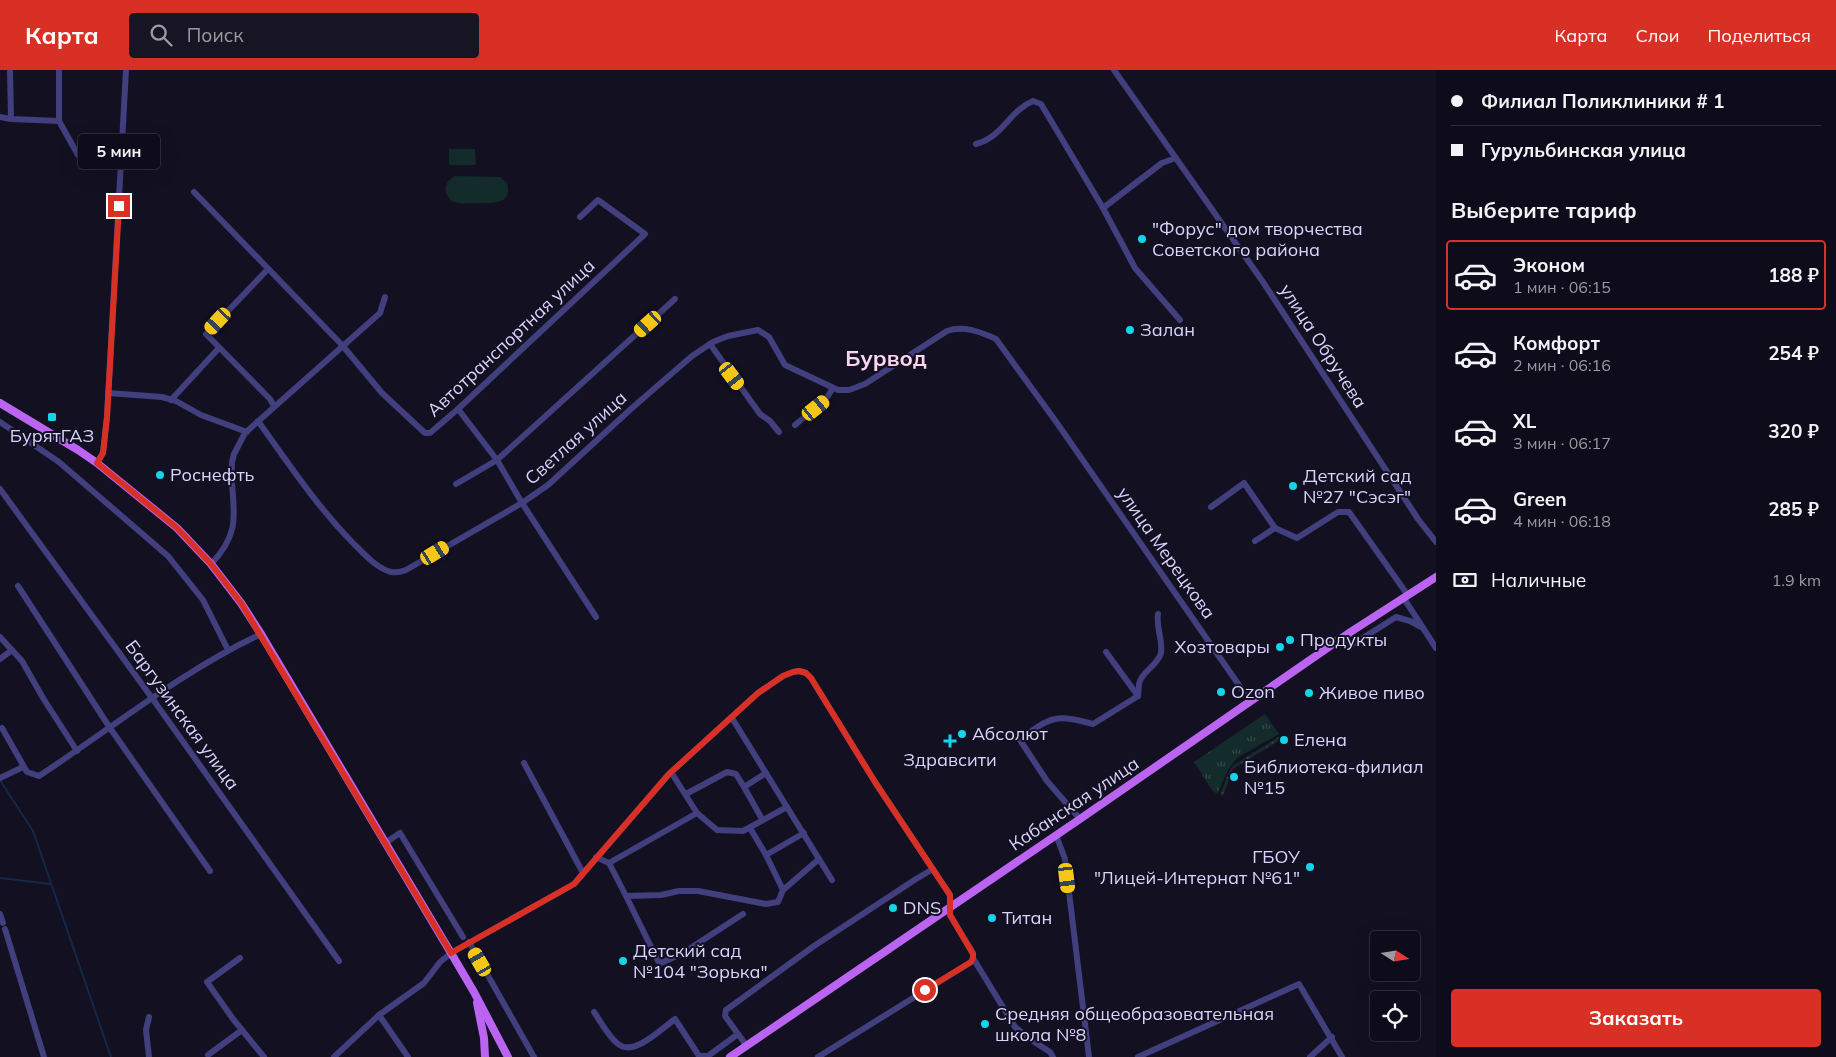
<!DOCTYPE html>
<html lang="ru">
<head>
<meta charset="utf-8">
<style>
	body { margin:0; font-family:Mulish,sans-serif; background:#171523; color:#f1f3f6; height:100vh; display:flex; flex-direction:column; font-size:19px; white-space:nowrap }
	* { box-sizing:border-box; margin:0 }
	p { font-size:16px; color:#9b9ba2 }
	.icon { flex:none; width:28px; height:28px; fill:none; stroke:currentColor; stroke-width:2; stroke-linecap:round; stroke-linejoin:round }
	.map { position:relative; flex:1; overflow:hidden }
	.panel { display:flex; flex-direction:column; background:#0e0c1a; width:400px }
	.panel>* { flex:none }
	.hud { display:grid; align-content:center; height:110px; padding:0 15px; background:#0e0c1a }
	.needle { width:32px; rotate:102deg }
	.controls { position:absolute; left:1370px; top:861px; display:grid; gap:10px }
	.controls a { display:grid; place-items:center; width:50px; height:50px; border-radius:5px; background:#0e0c1a; box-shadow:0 5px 20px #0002,0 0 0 1px #2e2c39; font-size:25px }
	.end { position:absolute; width:22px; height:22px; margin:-11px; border:6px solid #d93025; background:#fff; box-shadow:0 0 0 2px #fff }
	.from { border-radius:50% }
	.bubble { position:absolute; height:35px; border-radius:5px; background:#0e0c1a; box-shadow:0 5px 20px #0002,0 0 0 1px #2e2c39; font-size:16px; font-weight:700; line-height:35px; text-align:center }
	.car { position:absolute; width:15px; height:30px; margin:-15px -8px; border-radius:6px; box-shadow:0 0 4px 1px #0007; background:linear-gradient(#f5c518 24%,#345 0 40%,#f5c518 0 76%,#345 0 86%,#f5c518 0) }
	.hud b { display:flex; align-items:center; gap:18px; height:48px; font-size:19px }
	.hud b+b { border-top:1px solid #2e2c39 }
	.hud i { width:12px; height:12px; background:#f1f3f6 }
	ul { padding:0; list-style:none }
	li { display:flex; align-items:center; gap:15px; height:70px; margin:0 10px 8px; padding:0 5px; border:2px solid transparent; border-radius:5px }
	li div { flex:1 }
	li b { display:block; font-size:19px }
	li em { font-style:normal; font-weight:700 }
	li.selected { border-color:#d93025 }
	li>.icon { width:45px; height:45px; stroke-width:1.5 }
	h2 { padding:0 15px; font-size:22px; line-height:60px }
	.pay { display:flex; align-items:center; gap:12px; height:55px; padding:0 15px; font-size:19px }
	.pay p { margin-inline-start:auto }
	.primary-button { display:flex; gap:10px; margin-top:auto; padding:10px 15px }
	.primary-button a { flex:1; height:58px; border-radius:5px; background:#d93025; color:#fff; font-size:20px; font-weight:700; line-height:58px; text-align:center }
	header { display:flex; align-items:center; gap:30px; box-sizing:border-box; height:70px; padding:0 25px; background:#d93025; color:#fff }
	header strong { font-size:24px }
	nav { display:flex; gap:28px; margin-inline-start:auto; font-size:18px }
	.search { width:350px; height:45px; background:#171523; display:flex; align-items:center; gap:12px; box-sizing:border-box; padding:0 18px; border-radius:5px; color:#9b9ba2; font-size:19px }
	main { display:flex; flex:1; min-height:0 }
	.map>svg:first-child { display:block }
	.grass { fill:url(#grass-dots) }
	.park { fill:url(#park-tufts) }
	.garden { fill:#132b2a }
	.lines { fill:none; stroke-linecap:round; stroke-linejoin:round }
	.stream { stroke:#142848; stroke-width:2 }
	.minor { stroke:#413f7d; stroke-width:6 }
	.major { stroke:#bc64f2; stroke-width:8 }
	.route { stroke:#d93025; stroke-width:6 }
	.poi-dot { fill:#13d4e8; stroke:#131022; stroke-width:2 }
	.labels { text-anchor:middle; stroke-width:4; stroke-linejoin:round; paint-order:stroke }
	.poi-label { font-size:18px; fill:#d8d4fb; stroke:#131022; text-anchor:start }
	.street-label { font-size:18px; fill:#d8d4fb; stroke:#131022 }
	.district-label { font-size:22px; font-weight:bold; fill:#fcd6ee; stroke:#131022 }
</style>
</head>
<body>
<header>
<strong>Карта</strong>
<div class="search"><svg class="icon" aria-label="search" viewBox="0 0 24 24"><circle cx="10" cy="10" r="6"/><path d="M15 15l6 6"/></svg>Поиск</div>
<nav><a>Карта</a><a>Слои</a><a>Поделиться</a></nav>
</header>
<main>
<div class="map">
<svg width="1436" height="987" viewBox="0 0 1436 987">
	<defs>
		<pattern id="grass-dots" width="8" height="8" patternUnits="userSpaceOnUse" patternTransform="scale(1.25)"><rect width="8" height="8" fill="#132b2a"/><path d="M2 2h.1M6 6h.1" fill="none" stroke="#35494a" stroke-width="1.8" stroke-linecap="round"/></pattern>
		<pattern id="park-tufts" width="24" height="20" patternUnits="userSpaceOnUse" patternTransform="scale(1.25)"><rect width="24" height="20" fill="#132b2a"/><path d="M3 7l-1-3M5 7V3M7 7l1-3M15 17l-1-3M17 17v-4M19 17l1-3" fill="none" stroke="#35494a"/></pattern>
	</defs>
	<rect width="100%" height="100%" fill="#131022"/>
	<path class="grass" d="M1280,666L1282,669L1233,699L1223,726L1220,725L1229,701L1234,695Z"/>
	<path class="park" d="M1265,644L1279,664L1237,688L1228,700L1217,724L1212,720L1194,692Z"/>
	<g class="garden">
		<path d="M449,79H475L476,95H449Z"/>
		<path d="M455,106L500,107L507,113C513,135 492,133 478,133C470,133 461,134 453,132C443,124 443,112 455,106Z"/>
	</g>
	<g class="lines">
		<g class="stream">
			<path d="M0,710L33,761L111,987"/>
			<path d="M0,808L51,814"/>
		</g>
		<g class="minor">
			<path d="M10,0L11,49L59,51L78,85"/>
			<path d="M1114,0L1263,212L1418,449L1436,472"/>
			<path d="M0,47L11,49"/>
			<path d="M59,51V0"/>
			<path d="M976,74C1003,67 1009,41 1033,31L1041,34L1103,138L1135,198L1180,250"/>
			<path d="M194,122L342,275L382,323L425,363H430L458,339L645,164L598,130L580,147"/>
			<path d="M1103,138L1162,93L1176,88"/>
			<path d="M268,199L206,264L270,329L274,336"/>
			<path d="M710,274L760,344L770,351L779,362"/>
			<path d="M108,323L162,327L176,331L201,345L247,362"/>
			<path d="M171,330L219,278"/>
			<path d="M458,339L497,390L522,433L596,547"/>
			<path d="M258,351C288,393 316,435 352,472C363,483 376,498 391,502C397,503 401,502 406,500L522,433L548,415L632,338L692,286L713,272L728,266L758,260L769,267L785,295L838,320H849L865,314L947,261C963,255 981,262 996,269L1057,353L1250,631"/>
			<path d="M0,352L59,392L168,486L203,530L228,580"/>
			<path d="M795,355L826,329L833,318"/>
			<path d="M97,393L103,383L107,347L126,0"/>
			<path d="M456,414L497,390L675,229"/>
			<path d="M0,419L152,628L339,891"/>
			<path d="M1211,437L1244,413L1275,458"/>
			<path d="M1255,471L1275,458L1297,468L1338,442H1349L1407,524"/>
			<path d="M211,494C247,457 229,434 232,392L234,384L245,363L380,243L385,227"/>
			<path d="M18,516L110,658L210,801"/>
			<path d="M1403,527L1436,578"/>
			<path d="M0,567L22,591L43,628L77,681"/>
			<path d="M1331,575L1355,573L1396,547L1410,551L1423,558"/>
			<path d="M1106,582L1138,626"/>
			<path d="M0,589L12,580"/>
			<path d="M732,648L832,810"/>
			<path d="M2,658L27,702L39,706C112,658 182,601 261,564"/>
			<path d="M524,693L583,803"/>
			<path d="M671,702L697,743"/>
			<path d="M0,708L23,697"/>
			<path d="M686,724L727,702L736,704L744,717"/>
			<path d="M762,749L744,717L766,703"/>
			<path d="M1080,749L1047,711L1020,670C1050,646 1057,644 1093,654L1138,626C1139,621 1138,615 1140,611C1144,600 1158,595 1161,583C1163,570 1156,558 1158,544"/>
			<path d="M750,758L766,785L783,820"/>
			<path d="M1056,765L1065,789L1089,987"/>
			<path d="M385,773L400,763L463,867"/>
			<path d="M766,785L804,763"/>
			<path d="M596,787L609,793L697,743L717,760L743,761L787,737"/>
			<path d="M609,793L626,826L661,825L679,821H698L766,834L778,832L783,820L819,789"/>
			<path d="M626,826L658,891L661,893L683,883L743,844"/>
			<path d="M0,844L3,853"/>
			<path d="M5,859L44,987"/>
			<path d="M469,872L534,987"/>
			<path d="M240,888L207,912L233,949L264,987"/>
			<path d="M973,888L1015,957L1033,971L1050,982L1053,987"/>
			<path d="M594,942C601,952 608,966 618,974C634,987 661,959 675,949L699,986H708L738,964L746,975"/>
			<path d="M379,945L408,987"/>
			<path d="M149,947L146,960L149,987"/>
			<path d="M738,964L725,946L726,940L814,876L916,809L933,799"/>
			<path d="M208,985L242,960"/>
			<path d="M334,987L379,945L424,913L440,892L451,883L574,814L669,704L758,623L783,606L793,602L799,601L806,603L811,608L875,712L950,825V845L973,883V888L971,892L818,987"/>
			<path d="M1138,987L1299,914L1342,987"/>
			<path d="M1310,987L1332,967"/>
		</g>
		<g class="major">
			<path d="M0,333L78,380L97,393L177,458L211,494L241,533L261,564L451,883L474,922L508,987"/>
			<path d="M477,933L484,968L485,987"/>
			<path d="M730,987L1080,749L1352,561L1436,507"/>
		</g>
	</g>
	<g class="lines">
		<path class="route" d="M119,136L107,347L103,383L97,393L177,458L211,494L241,533L451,883L574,814L669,704L758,623L783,606L793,602L799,601L806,603L811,608L875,712L950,825V845L973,884V888L971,892L925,920"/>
	</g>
	<g class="poi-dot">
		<circle cx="1142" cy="169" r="5"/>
		<circle cx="1130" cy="260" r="5"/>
		<rect x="47" y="342" width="10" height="10" rx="2.5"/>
		<circle cx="160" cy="405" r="5"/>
		<circle cx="1293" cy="416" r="5"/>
		<circle cx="1290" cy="570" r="5"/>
		<circle cx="1280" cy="577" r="5"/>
		<circle cx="1221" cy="622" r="5"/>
		<circle cx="1309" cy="623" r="5"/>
		<circle cx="962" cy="664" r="5"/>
		<circle cx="1284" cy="670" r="5"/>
		<path d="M947.5 663.5h5v5h5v5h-5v5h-5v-5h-5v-5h5z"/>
		<circle cx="1234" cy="707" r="5"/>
		<circle cx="1310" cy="797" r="5"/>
		<circle cx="893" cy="838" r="5"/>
		<circle cx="992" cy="848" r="5"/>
		<circle cx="623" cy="891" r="5"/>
		<circle cx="985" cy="954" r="5"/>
	</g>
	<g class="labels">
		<g class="poi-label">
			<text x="1152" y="165">"Форус" дом творчества<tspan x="1152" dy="21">Советского района</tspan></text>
			<text x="1140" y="266">Залан</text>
			<text x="52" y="372" text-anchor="middle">БурятГАЗ</text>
			<text x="170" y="411">Роснефть</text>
			<text x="1303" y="412">Детский сад<tspan x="1303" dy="21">№27 "Сэсэг"</tspan></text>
			<text x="1300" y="576">Продукты</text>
			<text x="1270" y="583" text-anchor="end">Хозтовары</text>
			<text x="1231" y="628">Ozon</text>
			<text x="1319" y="629">Живое пиво</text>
			<text x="972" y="670">Абсолют</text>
			<text x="1294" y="676">Елена</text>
			<text x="950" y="696" text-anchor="middle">Здравсити</text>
			<text x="1244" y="703">Библиотека-филиал<tspan x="1244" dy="21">№15</tspan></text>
			<text x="1300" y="793" text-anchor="end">ГБОУ<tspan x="1300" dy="21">"Лицей-Интернат №61"</tspan></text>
			<text x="903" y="844">DNS</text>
			<text x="1002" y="854">Титан</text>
			<text x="633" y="887">Детский сад<tspan x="633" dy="21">№104 "Зорька"</tspan></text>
			<text x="995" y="950">Средняя общеобразовательная<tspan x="995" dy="21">школа №8</tspan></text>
		</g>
		<g class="street-label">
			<text transform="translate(511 268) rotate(-43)" y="6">Автотранспортная улица</text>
			<text transform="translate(1323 276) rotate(57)" y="6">улица Обручева</text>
			<text transform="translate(576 368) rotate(-42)" y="6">Светлая улица</text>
			<text transform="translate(1166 483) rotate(55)" y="6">улица Мерецкова</text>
			<text transform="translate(182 645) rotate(54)" y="6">Баргузинская улица</text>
			<text transform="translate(1074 734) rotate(-34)" y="6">Кабанская улица</text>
		</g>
		<g class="district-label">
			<text x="886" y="296">Бурвод</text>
		</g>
	</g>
</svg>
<div class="controls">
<a><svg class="needle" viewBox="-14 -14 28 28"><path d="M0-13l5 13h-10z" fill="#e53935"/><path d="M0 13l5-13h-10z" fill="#9b9ba2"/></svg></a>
<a><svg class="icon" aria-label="locate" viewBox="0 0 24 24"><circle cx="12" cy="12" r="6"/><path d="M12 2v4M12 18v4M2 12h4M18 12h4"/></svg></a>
</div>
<i class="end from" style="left:925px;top:920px"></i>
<i class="end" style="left:119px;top:136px"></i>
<div class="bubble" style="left:78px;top:64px;width:82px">5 мин</div>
<i class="car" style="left:218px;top:251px;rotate:223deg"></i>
<i class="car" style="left:648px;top:254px;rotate:228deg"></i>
<i class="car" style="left:732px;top:306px;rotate:143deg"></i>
<i class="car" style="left:816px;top:338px;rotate:51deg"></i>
<i class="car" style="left:435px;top:483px;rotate:59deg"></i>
<i class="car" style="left:1067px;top:808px;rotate:173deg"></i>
<i class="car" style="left:480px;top:892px;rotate:330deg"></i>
</div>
<section class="panel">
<div class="hud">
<b><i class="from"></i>Филиал Поликлиники # 1</b>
<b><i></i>Гурульбинская улица</b>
</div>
<h2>Выберите тариф</h2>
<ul>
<li class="selected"><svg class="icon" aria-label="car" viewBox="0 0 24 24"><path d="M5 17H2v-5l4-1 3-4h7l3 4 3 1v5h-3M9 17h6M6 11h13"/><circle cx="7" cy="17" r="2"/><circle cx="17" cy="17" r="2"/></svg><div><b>Эконом</b><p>1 мин · 06:15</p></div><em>188 ₽</em></li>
<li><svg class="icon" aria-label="car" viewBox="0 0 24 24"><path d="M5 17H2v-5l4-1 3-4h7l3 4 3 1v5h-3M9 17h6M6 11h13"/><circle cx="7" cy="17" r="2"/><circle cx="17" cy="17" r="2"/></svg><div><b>Комфорт</b><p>2 мин · 06:16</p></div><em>254 ₽</em></li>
<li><svg class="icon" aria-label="car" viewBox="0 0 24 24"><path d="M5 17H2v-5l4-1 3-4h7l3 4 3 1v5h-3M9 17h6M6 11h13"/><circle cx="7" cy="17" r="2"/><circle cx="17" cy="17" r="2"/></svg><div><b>XL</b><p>3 мин · 06:17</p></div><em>320 ₽</em></li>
<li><svg class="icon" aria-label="car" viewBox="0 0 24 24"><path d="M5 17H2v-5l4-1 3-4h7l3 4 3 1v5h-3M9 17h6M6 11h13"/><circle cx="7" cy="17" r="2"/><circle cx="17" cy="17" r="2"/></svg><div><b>Green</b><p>4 мин · 06:18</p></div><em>285 ₽</em></li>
</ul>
<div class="pay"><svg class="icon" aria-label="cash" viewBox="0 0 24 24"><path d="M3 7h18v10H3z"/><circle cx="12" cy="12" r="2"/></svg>Наличные<p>1.9 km</p></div>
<div class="primary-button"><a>Заказать</a></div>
</section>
</main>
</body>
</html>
